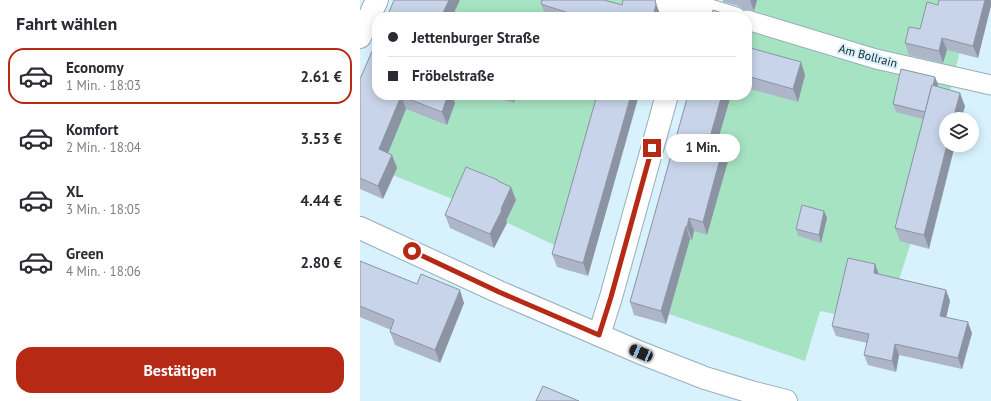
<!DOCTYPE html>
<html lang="de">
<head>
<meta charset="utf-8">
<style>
	body { margin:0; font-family:"PT Sans",sans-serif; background:#f2f2f3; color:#2b2b33; height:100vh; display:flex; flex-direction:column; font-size:15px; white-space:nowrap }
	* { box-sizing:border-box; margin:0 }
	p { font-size:13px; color:#7c7c81 }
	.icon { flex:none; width:22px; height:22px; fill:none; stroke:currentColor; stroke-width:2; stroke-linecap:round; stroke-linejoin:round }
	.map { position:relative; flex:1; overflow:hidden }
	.drawer { display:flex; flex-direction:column; background:#fff; width:360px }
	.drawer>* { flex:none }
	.hud { position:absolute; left:12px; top:12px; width:380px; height:88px; border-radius:16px; box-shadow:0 2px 10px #0003; display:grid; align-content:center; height:88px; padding:0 16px; background:#fff }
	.controls { position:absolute; left:579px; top:112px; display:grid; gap:8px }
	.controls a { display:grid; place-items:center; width:40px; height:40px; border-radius:50%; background:#fff; box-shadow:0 2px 10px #0003; font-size:20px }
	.end { position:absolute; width:18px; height:18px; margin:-9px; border:5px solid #b62915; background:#fff; box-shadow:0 0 0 2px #fff }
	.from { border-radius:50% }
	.bubble { position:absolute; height:28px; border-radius:14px; background:#fff; box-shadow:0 2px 10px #0003; font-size:13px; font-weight:800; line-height:28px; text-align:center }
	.car { position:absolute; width:12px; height:24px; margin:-12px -6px; border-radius:5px; box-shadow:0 0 3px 1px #0007; background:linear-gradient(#222 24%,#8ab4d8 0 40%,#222 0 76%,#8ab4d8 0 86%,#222 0) }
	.hud b { display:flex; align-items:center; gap:14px; height:38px; font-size:15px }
	.hud b+b { border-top:1px solid #e1e1e2 }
	.hud i { width:10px; height:10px; background:#2b2b33 }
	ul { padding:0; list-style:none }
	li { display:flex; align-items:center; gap:12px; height:56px; margin:0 8px 6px; padding:0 8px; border:2px solid transparent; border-radius:16px }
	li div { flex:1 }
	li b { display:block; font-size:15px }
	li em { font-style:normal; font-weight:800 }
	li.current { border-color:#b62915 }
	li>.icon { width:36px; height:36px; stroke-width:1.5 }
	h2 { padding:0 16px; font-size:18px; line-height:48px }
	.cta { display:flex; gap:8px; margin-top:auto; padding:8px 16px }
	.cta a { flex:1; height:46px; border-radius:16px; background:#b62915; color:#fff; font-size:16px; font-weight:800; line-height:46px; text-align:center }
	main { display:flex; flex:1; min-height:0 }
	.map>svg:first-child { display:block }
	.green { fill:#a6e3c2 }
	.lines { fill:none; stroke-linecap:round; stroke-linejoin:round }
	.service-casing { stroke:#96aeb9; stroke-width:21 }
	.minor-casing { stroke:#96aeb9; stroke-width:24 }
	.tertiary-casing { stroke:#96aeb9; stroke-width:24 }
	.service { stroke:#fff; stroke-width:19 }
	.minor { stroke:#fff; stroke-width:22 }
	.tertiary { stroke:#fff; stroke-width:22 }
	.wall { fill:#acb6c8 }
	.shaded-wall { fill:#8c94a3 }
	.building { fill:#c8d4e9; stroke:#8c94a3 }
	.route { stroke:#b62915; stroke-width:5 }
	.labels { text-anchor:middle; stroke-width:4; stroke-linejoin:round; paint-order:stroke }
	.street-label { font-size:12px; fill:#192226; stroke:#d8f2fd }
</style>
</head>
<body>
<main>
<section class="drawer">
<h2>Fahrt wählen</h2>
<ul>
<li class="current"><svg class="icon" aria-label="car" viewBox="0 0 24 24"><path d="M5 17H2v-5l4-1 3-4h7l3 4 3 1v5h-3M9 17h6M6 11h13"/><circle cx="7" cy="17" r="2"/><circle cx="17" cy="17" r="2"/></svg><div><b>Economy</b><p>1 Min. · 18:03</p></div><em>2.61 €</em></li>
<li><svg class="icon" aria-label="car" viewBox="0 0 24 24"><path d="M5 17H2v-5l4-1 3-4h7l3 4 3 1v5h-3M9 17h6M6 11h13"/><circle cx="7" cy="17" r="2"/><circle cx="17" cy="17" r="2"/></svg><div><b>Komfort</b><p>2 Min. · 18:04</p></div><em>3.53 €</em></li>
<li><svg class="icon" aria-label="car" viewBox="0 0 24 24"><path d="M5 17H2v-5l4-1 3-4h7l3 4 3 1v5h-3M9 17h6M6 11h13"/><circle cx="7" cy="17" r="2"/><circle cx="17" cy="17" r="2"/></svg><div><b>XL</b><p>3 Min. · 18:05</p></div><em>4.44 €</em></li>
<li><svg class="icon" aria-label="car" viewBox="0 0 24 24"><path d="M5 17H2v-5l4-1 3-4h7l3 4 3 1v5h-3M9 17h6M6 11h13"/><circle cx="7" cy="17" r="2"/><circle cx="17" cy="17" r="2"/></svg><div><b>Green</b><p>4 Min. · 18:06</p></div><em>2.80 €</em></li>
</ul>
<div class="cta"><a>Bestätigen</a></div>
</section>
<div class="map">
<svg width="631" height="401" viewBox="0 0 631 401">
	<rect width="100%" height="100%" fill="#d8f2fd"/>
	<g class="green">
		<path d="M63,0H294L289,17H55Z"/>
		<path d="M380,0H611L607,22L559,217L525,324L460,311L445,361L297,310L354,95H387V17H375Z"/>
		<path d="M21,95H267L221,258L123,211L0,162Z"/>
	</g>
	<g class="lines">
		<g class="service-casing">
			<g id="service">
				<path d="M292,0L331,12"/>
				<path d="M334,4L376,17"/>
				<path d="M387,20L516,59L631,85"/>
			</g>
		</g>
		<g class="minor-casing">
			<g id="minor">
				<path d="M330,17L335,0"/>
				<path d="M0,37L17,0"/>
				<path d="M239,335L251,297L307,95"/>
			</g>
		</g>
		<g class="tertiary-casing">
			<path id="tertiary" d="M0,228L139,292L281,353L345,378L391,392L426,401"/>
		</g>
		<use href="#service" class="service"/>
		<use href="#minor" class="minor"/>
		<use href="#tertiary" class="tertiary"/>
	</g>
	<g class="wall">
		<path d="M295,0L301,17H186L181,4L262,5Z"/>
		<path d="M363,0H397L394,11L384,10L379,6L363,2Z"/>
		<path d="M631,0L618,58L587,50L583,63L549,55L545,43L560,29Z"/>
		<path d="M387,47L445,75L438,102L387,88Z"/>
		<path d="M0,79L17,95H92L95,103L87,125L46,109L28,153L32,155L37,168L23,199L0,189Z"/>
		<path d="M578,84L577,87L605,106L601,119H586L569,249L540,241L535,228L563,119L536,112L533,104Z"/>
		<path d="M126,95H156L154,103Z"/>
		<path d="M237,95L228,276L197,267L192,254Z"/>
		<path d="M328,95H371L356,146L368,161L347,235L334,231L332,240L330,239L306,324L274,315L270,302Z"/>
		<path d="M139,182L156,200L146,221L147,223L134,248L90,228L85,215Z"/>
		<path d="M464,211L467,218L461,243L438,236L436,229Z"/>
		<path d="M0,261L104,303L80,363L35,345L30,332L31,330L0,317Z"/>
		<path d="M515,264L519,274L586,290L590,301L586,317L612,333L602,369L539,355L536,372L508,365L504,355L507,343L476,336L472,326Z"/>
	</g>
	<g class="shaded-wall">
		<path d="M89,0H100L92,17H81Z"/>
		<path d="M390,0H397L394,11Z"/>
		<path d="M625,0H631V6L618,58L613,46Z"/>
		<path d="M296,4L301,17H293Z"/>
		<path d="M582,38L587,50L583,63L579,51Z"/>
		<path d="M441,62L445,75L438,102L433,89Z"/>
		<path d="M575,77L578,84L569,120L566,112Z"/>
		<path d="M600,93L605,106L601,119H593Z"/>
		<path d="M88,95H92L95,103L87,125L82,112Z"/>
		<path d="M151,95H156L154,103Z"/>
		<path d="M271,95H279L228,276L223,263Z"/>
		<path d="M362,95H371L353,157L348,144Z"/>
		<path d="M41,96L46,109L24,163L19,149Z"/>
		<path d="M587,145H595L569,249L564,235Z"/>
		<path d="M363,148L368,161L347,235L343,222Z"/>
		<path d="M32,155L37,168L23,199L18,186Z"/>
		<path d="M151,187L156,200L146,221L147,223L134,248L130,234Z"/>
		<path d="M464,211L467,218L461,243L459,235Z"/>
		<path d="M329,218L334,231L332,240L327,227Z"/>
		<path d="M326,226L330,239L306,324L301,311Z"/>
		<path d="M515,264L519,275L514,273Z"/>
		<path d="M100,290L104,303L80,363L75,350Z"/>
		<path d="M586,290L590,301L584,327L580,316Z"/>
		<path d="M608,322L612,333L602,369L598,358Z"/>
		<path d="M535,344L539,355L536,372L532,361Z"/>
	</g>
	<g class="building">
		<path d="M34,0H89L81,17H27Z"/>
		<path d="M182,0H244L262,5L263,0H295L296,4L293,17H221L181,4Z"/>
		<path d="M579,0H625L613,46L582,38L579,51L545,43L549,27L560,29L567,2L578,5Z"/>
		<path d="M353,10L368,15H374L379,17H350Z"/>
		<path d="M17,40V95H88L82,112L41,96L19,149L32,155L18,186L0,178V79Z"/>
		<path d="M387,47L441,62L433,89L387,76Z"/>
		<path d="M541,69L575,77L573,86L572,85L565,112L533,104Z"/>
		<path d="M572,85L600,93L593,119H586V145H587L564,235L535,228Z"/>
		<path d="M237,95H271L223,263L192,254Z"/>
		<path d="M328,95H362L348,144L363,148L343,222L329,218L327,227L326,226L301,311L270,302Z"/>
		<path d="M106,167L138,180V181L151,187L141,209L142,210L130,234L85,215Z"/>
		<path d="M442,205L464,211L459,235L436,229Z"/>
		<path d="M488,258L515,264L514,273L586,290L580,316L608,322L598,358L535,344L532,361L504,355L509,334L472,326Z"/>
		<path d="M0,261L57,284L61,274L100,290L75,350L30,332L34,320L0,306Z"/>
		<path d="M183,386L219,401H176Z"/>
	</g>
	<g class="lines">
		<path class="route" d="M52,251L139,292L239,335L251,297L292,148"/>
	</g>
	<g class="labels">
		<g class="street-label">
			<text transform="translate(508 56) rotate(15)" y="4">Am Bollrain</text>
		</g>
	</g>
</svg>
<div class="controls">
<a><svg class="icon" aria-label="layers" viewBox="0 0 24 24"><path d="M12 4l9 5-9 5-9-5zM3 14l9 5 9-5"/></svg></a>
</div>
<i class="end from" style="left:52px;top:251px"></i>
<i class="end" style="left:292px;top:148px"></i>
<div class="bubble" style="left:306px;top:134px;width:74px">1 Min.</div>
<i class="car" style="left:281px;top:353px;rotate:293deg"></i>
<div class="hud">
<b><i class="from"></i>Jettenburger Straße</b>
<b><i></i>Fröbelstraße</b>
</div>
</div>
</main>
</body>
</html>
